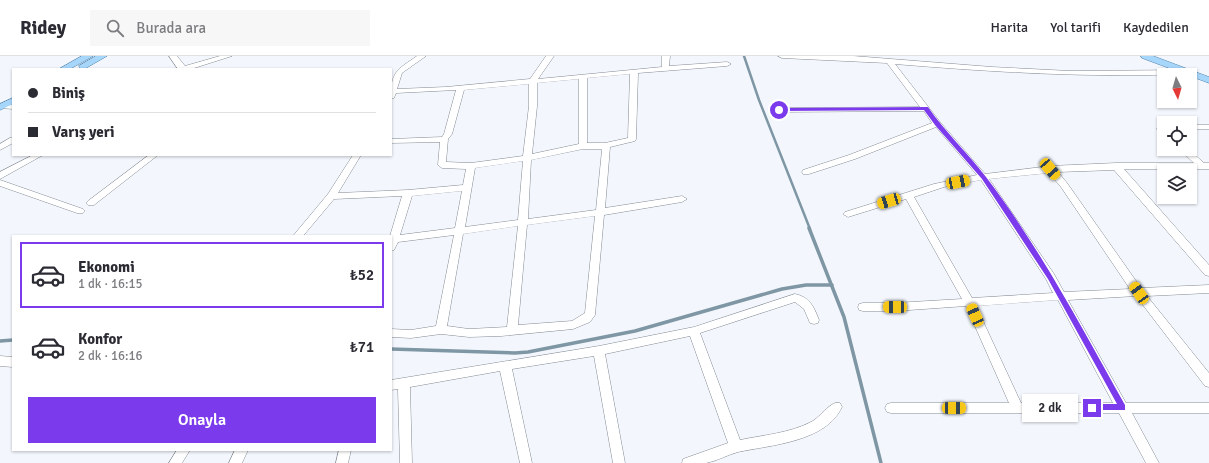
<!DOCTYPE html>
<html lang="tr">
<head>
<meta charset="utf-8">
<style>
	body { margin:0; font-family:Signika,sans-serif; background:#f7f7f7; color:#2b2b33; height:100vh; display:flex; flex-direction:column; font-size:15px; white-space:nowrap }
	* { box-sizing:border-box; margin:0 }
	p { font-size:13px; color:#7c7c81 }
	.icon { flex:none; width:22px; height:22px; fill:none; stroke:currentColor; stroke-width:2; stroke-linecap:round; stroke-linejoin:round }
	.map { position:relative; flex:1; overflow:hidden }
	.sheet { position:absolute; left:12px; top:179px; width:380px; height:216px; display:flex; flex-direction:column; background:#fff; border-radius:0px; box-shadow:0 1px 3px #0004 }
	.sheet>* { flex:none }
	.top-card { position:absolute; left:12px; top:12px; width:380px; height:88px; border-radius:0px; box-shadow:0 1px 3px #0004; display:grid; align-content:center; height:88px; padding:0 16px; background:#fff }
	.needle { width:26px; rotate:175deg }
	.tools { position:absolute; left:1157px; top:12px; display:grid; gap:8px }
	.tools a { display:grid; place-items:center; width:40px; height:40px; border-radius:0px; background:#fff; box-shadow:0 1px 3px #0004; font-size:20px }
	.end { position:absolute; width:18px; height:18px; margin:-9px; border:5px solid #7c3aed; background:#fff; box-shadow:0 0 0 2px #fff }
	.from { border-radius:50% }
	.bubble { position:absolute; height:28px; border-radius:0px; background:#fff; box-shadow:0 1px 3px #0004; font-size:13px; font-weight:600; line-height:28px; text-align:center }
	.car { position:absolute; width:12px; height:24px; margin:-12px -6px; border-radius:5px; box-shadow:0 0 3px 1px #0007; background:linear-gradient(#f5c518 24%,#345 0 40%,#f5c518 0 76%,#345 0 86%,#f5c518 0) }
	.top-card b { display:flex; align-items:center; gap:14px; height:38px; font-size:15px }
	.top-card b+b { border-top:1px solid #e1e1e2 }
	.top-card i { width:10px; height:10px; background:#2b2b33 }
	ul { padding:7px 0 0; list-style:none }
	li { display:flex; align-items:center; gap:12px; height:66px; margin:0 8px 6px; padding:0 8px; border:2px solid transparent; border-radius:0px }
	li div { flex:1 }
	li b { display:block; font-size:15px }
	li em { font-style:normal; font-weight:600 }
	li.active { border-color:#7c3aed }
	li>.icon { width:36px; height:36px; stroke-width:1.5 }
	.action { display:flex; gap:8px; margin-top:auto; padding:8px 16px }
	.action a { flex:1; height:46px; border-radius:0px; background:#7c3aed; color:#fff; font-size:16px; font-weight:600; line-height:46px; text-align:center }
	header { display:flex; align-items:center; gap:24px; box-sizing:border-box; height:56px; padding:0 20px; background:#fff; border-bottom:1px solid #e1e1e2 }
	header strong { font-size:19px }
	nav { display:flex; gap:22px; margin-inline-start:auto; font-size:14px }
	.search { width:280px; height:36px; background:#f7f7f7; display:flex; align-items:center; gap:10px; box-sizing:border-box; padding:0 14px; border-radius:0px; color:#7c7c81; font-size:15px }
	.map>svg:first-child { display:block }
	.lines { fill:none; stroke-linecap:round; stroke-linejoin:round }
	.stream-far1 { stroke:#7f97a4; stroke-width:2.5 }
	.stream { stroke:#7f97a4; stroke-width:3.5 }
	.minor-casing { stroke:#848a93; stroke-width:1 }
	.major-casing { stroke:#4d80aa; stroke-width:1 }
	.minor { fill:#fff; fill-rule:evenodd }
	.major { fill:#a7d6fb; fill-rule:evenodd }
	.route { fill:#7c3aed }
</style>
</head>
<body>
<header>
<strong>Ridey</strong>
<div class="search"><svg class="icon" aria-label="search" viewBox="0 0 24 24"><circle cx="10" cy="10" r="6"/><path d="M15 15l6 6"/></svg>Burada ara</div>
<nav><a>Harita</a><a>Yol tarifi</a><a>Kaydedilen</a></nav>
</header>
<div class="map">
<svg width="1209" height="407" viewBox="0 0 1209 407">
	<rect width="100%" height="100%" fill="#f3f7fd"/>
	<g class="lines">
		<path class="stream-far1" d="M744,0L759,44L810,173"/>
		<g class="stream">
			<path d="M809,172L844,261L881,407"/>
			<path d="M0,285L13,284"/>
			<path d="M391,293L515,297L528,296L635,275L782,233L806,229H832"/>
		</g>
		<g class="minor-casing">
			<g id="minor">
				<path d="M169,0H177L185,10L220,0H232L191,13H178Z"/>
				<path d="M417,0H426L402,17L397,33L446,31L530,23L546,0H554L538,23L662,11V0H670L669,10L727,6L731,8L727,10L638,17L636,83L635,85L610,91L605,152L682,140L687,143L682,146L604,159L595,259L590,266L573,273L501,280L469,281L441,278L411,282L391,281V273L411,274L436,270L454,179L398,186L394,194L391,195V180H390L402,140L334,143L303,180H293L328,138L353,99H361L338,137L408,134L463,129L466,113L442,112L438,109L440,86L391,87V83L442,81L444,78L456,34L396,37L394,42H391C391,15 397,14 417,0ZM630,18L628,82L605,87H587V22ZM579,23V88L532,98L537,50V27ZM529,28V50L523,100L471,107L446,106L448,83L452,78L464,34ZM583,93H601L602,94L596,154L528,163L531,104ZM523,105L518,164L465,171L475,112ZM462,135L455,172L400,179L412,140ZM595,160L585,257L572,265L518,269L527,169ZM518,170L507,271L469,273L447,270L463,178Z"/>
				<path d="M778,0H853L992,11L1070,15L1190,14L1191,16L1187,18C1089,22 992,16 895,8L940,66L985,118L1050,110L1116,107H1194L1179,93H1188L1204,107H1209V113H1124L1209,209V220L1205,219L1114,114L1058,116L1067,127L1141,232L1209,229V237L1147,240L1209,317V331L1205,330L1136,240L1068,244L1126,347H1209V357H1132L1159,407H1146L1119,357H891L887,356L885,352L887,348L891,347H1009L966,250L895,255H863L859,254L858,251L859,248L863,247H895L962,243L906,143L848,161L843,158L845,156L934,128L977,119L936,71L855,103L809,118H803L802,116L803,114L849,99L932,67L924,55L776,56L775,54L779,52L920,51L887,7L782,2ZM1049,117L1061,131L1130,233L1064,236L1054,218L989,123ZM981,124L1046,223L1053,237L972,242L914,141L944,131ZM1058,244L1113,347H1021L976,250Z"/>
				<path d="M0,48L13,49V53L0,52Z"/>
				<path d="M1161,69H1164V77L1157,73Z"/>
				<rect x="1190" y="69" width="19" height="4"/>
				<path d="M10,82H13V87L0,94V88Z"/>
				<path d="M33,99H43L0,123V116Z"/>
				<path d="M149,99H158L94,149H88L86,147L88,145Z"/>
				<path d="M0,124L83,153L85,155L83,157H77L0,130Z"/>
				<path d="M795,238C810,241 814,251 819,264L818,267L814,268L810,267L804,253L795,246L700,277L740,384C764,379 790,377 811,366C822,360 831,344 840,347L842,351C826,386 771,389 738,396C727,399 717,405 706,407C699,407 689,407 682,407L683,403L728,387L690,280L605,298L625,407H613L594,300L512,313L532,407H520L500,315L410,331L412,407H400L398,333L391,334V324L599,290L694,271Z"/>
				<path d="M0,300L13,301V311L0,310Z"/>
				<path d="M177,394H190L182,407H169Z"/>
				<path d="M235,394H248L242,407H229Z"/>
				<path d="M339,394H351L348,407H336Z"/>
			</g>
		</g>
		<g class="major-casing">
			<g id="major">
				<path d="M82,0H93L70,13H59Z"/>
				<path d="M96,0H107L86,12H80L79,10Z"/>
				<path d="M1141,0H1153L1209,21V27L1142,2Z"/>
				<path d="M13,42V48L0,54V48Z"/>
			</g>
		</g>
		<use href="#minor" class="minor"/>
		<use href="#major" class="major"/>
	</g>
	<path class="route" d="M928,51C945,76 968,97 986,121C1040,192 1082,272 1125,349V354H1090L1088,352L1092,348H1117L1048,223L982,123L935,69L924,54L779,55L776,54L779,52Z"/>
</svg>
<div class="tools">
<a><svg class="needle" viewBox="-14 -14 28 28"><path d="M0-13l5 13h-10z" fill="#e53935"/><path d="M0 13l5-13h-10z" fill="#7c7c81"/></svg></a>
<a><svg class="icon" aria-label="locate" viewBox="0 0 24 24"><circle cx="12" cy="12" r="6"/><path d="M12 2v4M12 18v4M2 12h4M18 12h4"/></svg></a>
<a><svg class="icon" aria-label="layers" viewBox="0 0 24 24"><path d="M12 4l9 5-9 5-9-5zM3 14l9 5 9-5"/></svg></a>
</div>
<i class="end from" style="left:779px;top:54px"></i>
<i class="end" style="left:1092px;top:352px"></i>
<div class="bubble" style="left:1022px;top:338px;width:56px">2 dk</div>
<i class="car" style="left:1050px;top:113px;rotate:139deg"></i>
<i class="car" style="left:958px;top:126px;rotate:79deg"></i>
<i class="car" style="left:889px;top:145px;rotate:253deg"></i>
<i class="car" style="left:1139px;top:237px;rotate:325deg"></i>
<i class="car" style="left:895px;top:251px;rotate:271deg"></i>
<i class="car" style="left:975px;top:259px;rotate:336deg"></i>
<i class="car" style="left:954px;top:352px;rotate:90deg"></i>
<div class="top-card">
<b><i class="from"></i>Biniş</b>
<b><i></i>Varış yeri</b>
</div>
<section class="sheet">
<ul>
<li class="active"><svg class="icon" aria-label="car" viewBox="0 0 24 24"><path d="M5 17H2v-5l4-1 3-4h7l3 4 3 1v5h-3M9 17h6M6 11h13"/><circle cx="7" cy="17" r="2"/><circle cx="17" cy="17" r="2"/></svg><div><b>Ekonomi</b><p>1 dk · 16:15</p></div><em>₺52</em></li>
<li><svg class="icon" aria-label="car" viewBox="0 0 24 24"><path d="M5 17H2v-5l4-1 3-4h7l3 4 3 1v5h-3M9 17h6M6 11h13"/><circle cx="7" cy="17" r="2"/><circle cx="17" cy="17" r="2"/></svg><div><b>Konfor</b><p>2 dk · 16:16</p></div><em>₺71</em></li>
</ul>
<div class="action"><a>Onayla</a></div>
</section>
</div>
</body>
</html>
